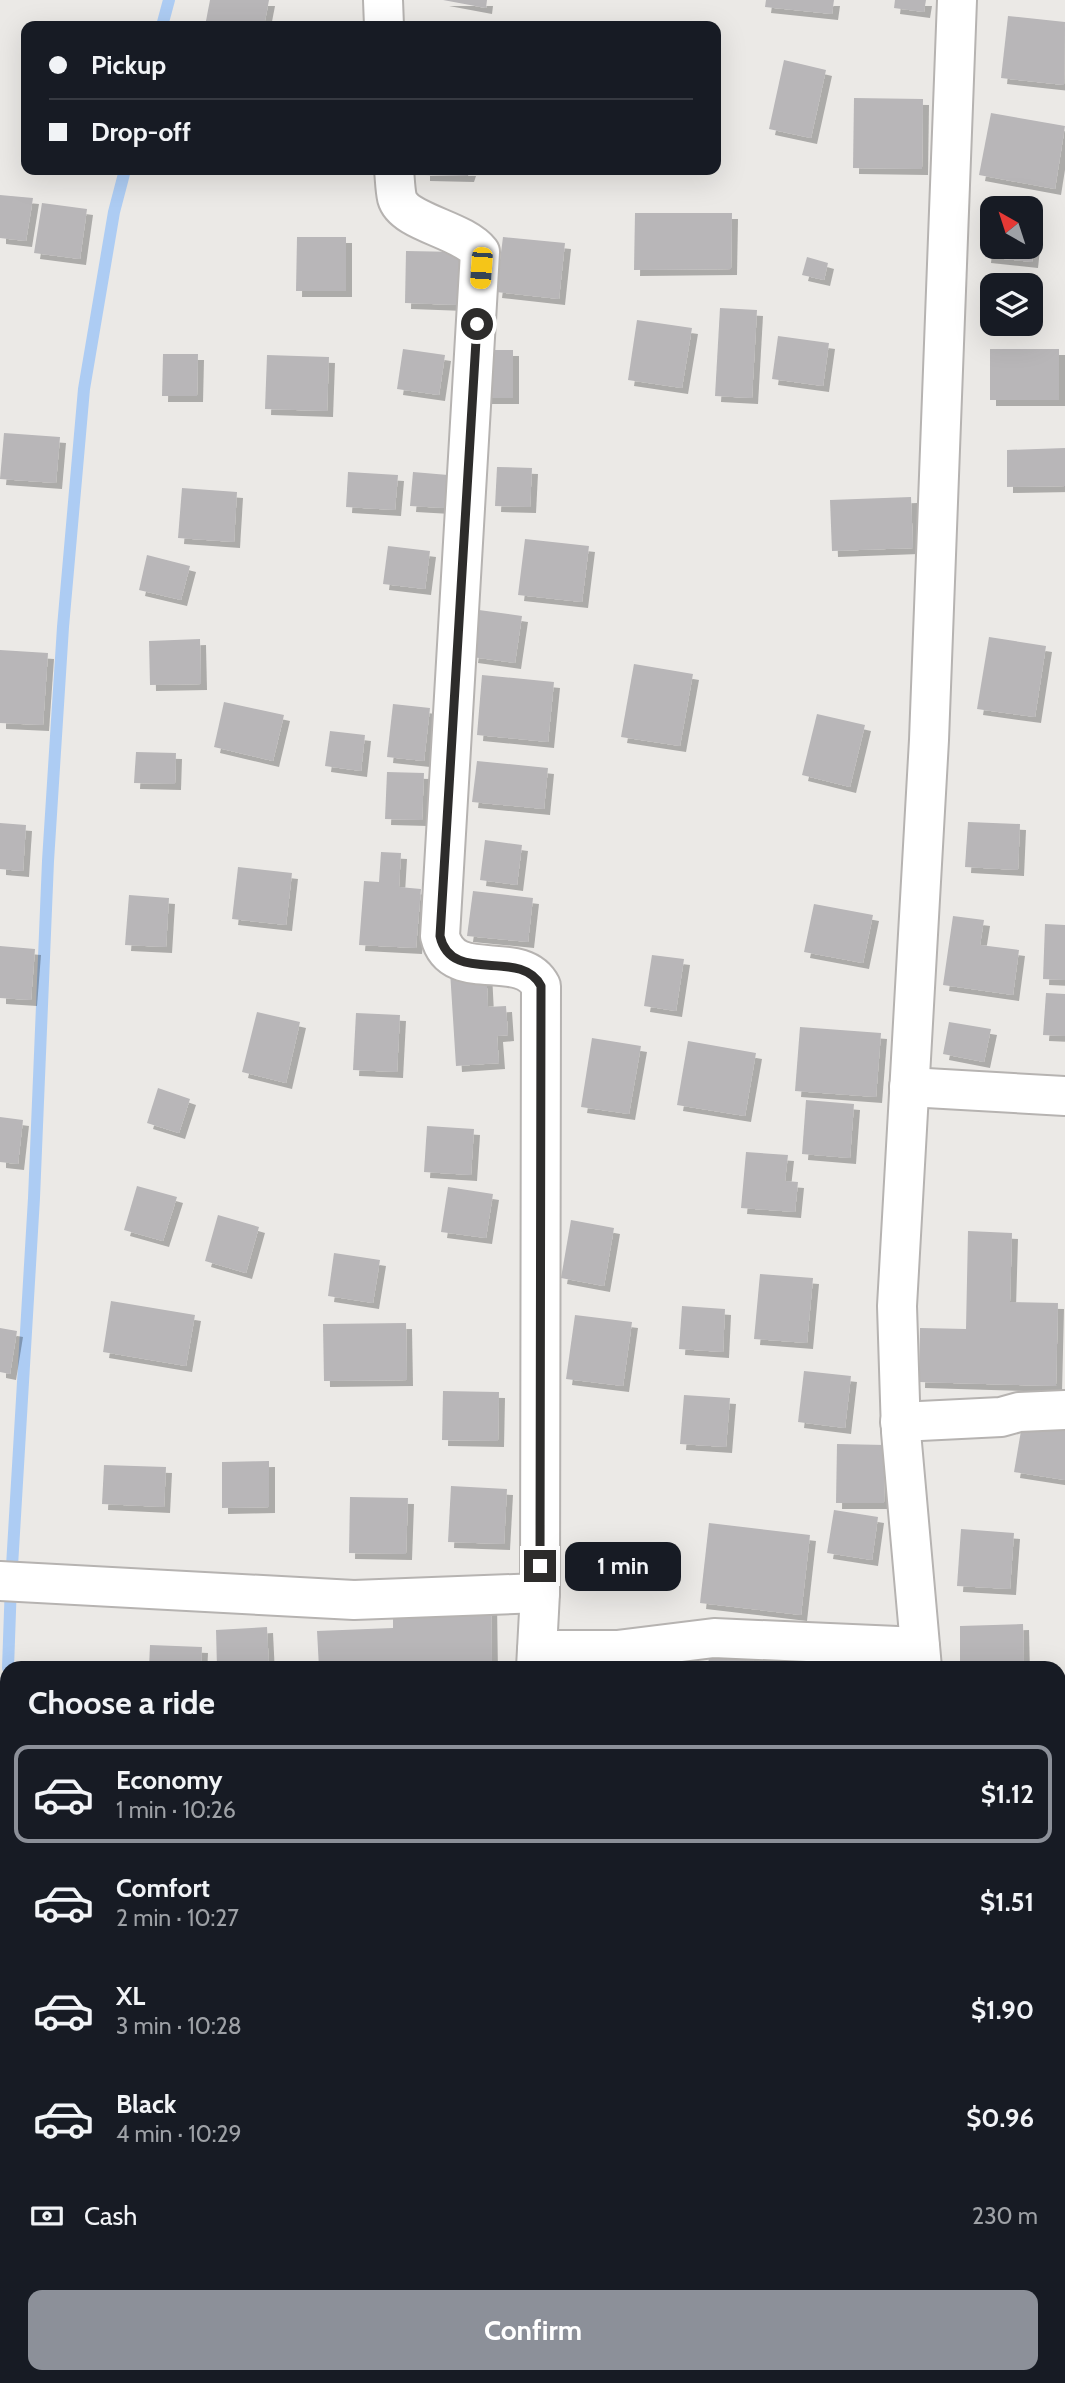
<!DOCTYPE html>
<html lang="en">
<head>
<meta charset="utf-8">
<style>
	body { margin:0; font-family:Cabin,sans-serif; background:#242831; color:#f1f3f6; height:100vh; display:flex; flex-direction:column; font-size:26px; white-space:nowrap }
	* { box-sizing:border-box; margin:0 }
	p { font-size:23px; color:#9ea1a6 }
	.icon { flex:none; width:38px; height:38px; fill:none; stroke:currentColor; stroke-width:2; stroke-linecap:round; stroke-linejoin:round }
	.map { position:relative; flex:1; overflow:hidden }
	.details { position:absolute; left:0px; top:1661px; width:1066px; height:723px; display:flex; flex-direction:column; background:#171b24; border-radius:21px 21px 0 0; box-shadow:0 7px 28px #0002 }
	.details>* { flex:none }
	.guide { position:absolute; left:21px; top:21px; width:700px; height:154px; border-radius:14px; box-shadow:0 7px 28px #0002; display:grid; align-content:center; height:154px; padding:0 28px; background:#171b24 }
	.needle { width:46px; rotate:321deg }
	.tools { position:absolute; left:980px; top:196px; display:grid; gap:14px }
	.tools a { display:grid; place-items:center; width:63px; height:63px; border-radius:14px; background:#171b24; box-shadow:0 7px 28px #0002; font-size:35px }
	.end { position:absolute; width:32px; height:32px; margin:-16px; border:9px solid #2d2c2b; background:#fff; box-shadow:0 0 0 4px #fff }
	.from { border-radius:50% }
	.bubble { position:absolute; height:49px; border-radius:14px; background:#171b24; box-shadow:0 7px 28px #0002; font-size:23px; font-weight:700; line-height:49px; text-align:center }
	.car { position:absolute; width:21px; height:42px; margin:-21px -10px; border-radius:9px; box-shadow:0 0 5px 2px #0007; background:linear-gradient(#f5c518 24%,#345 0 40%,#f5c518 0 76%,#345 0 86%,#f5c518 0) }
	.guide b { display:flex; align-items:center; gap:24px; height:66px; font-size:26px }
	.guide b+b { border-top:2px solid #363941 }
	.guide i { width:18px; height:18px; background:#f1f3f6 }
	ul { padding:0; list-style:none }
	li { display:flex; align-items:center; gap:21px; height:98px; margin:0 14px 10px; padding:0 14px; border:4px solid transparent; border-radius:14px }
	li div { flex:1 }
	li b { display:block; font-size:26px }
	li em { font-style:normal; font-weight:700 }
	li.active { border-color:#8c9099 }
	li>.icon { width:63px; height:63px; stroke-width:1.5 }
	h2 { padding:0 28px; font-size:32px; line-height:84px }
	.pay { display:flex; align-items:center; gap:18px; height:77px; padding:0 28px; font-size:26px }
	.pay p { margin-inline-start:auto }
	.primary-button { display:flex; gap:14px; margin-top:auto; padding:14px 28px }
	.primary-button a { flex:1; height:80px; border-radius:14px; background:#8c9099; color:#fff; font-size:28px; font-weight:700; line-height:80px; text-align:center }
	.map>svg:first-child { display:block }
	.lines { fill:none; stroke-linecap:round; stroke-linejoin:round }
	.stream { stroke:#adccf3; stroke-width:12 }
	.building { fill:#b8b6b8; filter:url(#shadow) }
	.minor-casing { stroke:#b6b3b1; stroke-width:42 }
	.minor { stroke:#fff; stroke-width:38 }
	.route { stroke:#2d2c2b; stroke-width:9 }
</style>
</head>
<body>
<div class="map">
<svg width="1065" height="2383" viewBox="0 0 1065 2383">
	<defs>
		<filter id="shadow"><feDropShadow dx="6" dy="6" stdDeviation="0" flood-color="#0004"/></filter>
	</defs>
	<rect width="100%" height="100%" fill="#ebe9e6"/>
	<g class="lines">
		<g class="stream">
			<path d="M162,26L169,0"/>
			<path d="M8,1668L11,1583L34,1198L48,861L63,627L84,389L114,212L125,170"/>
			<path d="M0,1863L7,1702"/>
			<path d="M0,2327L7,2336"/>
			<path d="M31,2376L33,2383"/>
		</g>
	</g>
	<g class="building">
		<path d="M210,0H269L264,26H205Z"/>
		<path d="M443,0H487L486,8Z"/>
		<path d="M766,0H834L832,14L765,7Z"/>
		<path d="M895,0H926L924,12L894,8Z"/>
		<path d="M1008,16L1065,22L1064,85L1001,78Z"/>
		<path d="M784,60L826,70L811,138L769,129Z"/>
		<path d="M854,98L923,99L922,169L853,168Z"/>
		<path d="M991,113L1065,126L1055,189L979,175Z"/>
		<path d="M424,170H470L468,176L424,175Z"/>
		<path d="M0,195L33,198L26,241L0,238Z"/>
		<path d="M42,203L87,209L80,259L34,253Z"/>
		<path d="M990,210L992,211V247H1031V215H1037L1032,262L985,257Z"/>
		<path d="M635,213H732L731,269L634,270Z"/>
		<path d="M297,237H346V291H296Z"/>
		<path d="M503,237L565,243L559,299L496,292Z"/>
		<path d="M406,251L460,252L459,305L405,303Z"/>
		<path d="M807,257L828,263L824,280L802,275Z"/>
		<path d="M720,308L757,310L752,398L715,396Z"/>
		<path d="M637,320L692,328L682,388L628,380Z"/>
		<path d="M778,336L829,343L823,386L772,379Z"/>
		<path d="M403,349L445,355L439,395L397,389Z"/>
		<rect x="990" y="349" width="69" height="51"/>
		<path d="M482,350H513V398H481Z"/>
		<path d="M163,354H198L197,396H162Z"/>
		<path d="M267,355L329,357L327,411L265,409Z"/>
		<path d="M4,433L60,437L56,483L0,479Z"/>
		<path d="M1065,448V486L1007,487V450Z"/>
		<path d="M497,467L532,468L530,507L495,506Z"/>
		<path d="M348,472L398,475L395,510L346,507Z"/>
		<path d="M413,472L448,475L445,508L410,506Z"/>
		<path d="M182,488L237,492L234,542L178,538Z"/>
		<path d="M911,497L913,548L832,551L830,500Z"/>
		<path d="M525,539L589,546L582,602L518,595Z"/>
		<path d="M388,546L430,551L425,589L383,584Z"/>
		<path d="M147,555L190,566L181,600L139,590Z"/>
		<path d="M479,610L522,616L515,663L472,657Z"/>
		<path d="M989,637L1046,646L1035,717L977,709Z"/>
		<path d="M200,639L201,684L150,685L149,641Z"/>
		<path d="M0,650L48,653L43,725L0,723Z"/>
		<path d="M634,664L693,674L680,746L621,737Z"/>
		<path d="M482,675L554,682L548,742L477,735Z"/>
		<path d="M224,702L284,715L273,761L214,747Z"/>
		<path d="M393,704L430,708L424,761L387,757Z"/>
		<path d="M817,714L865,725L850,787L802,775Z"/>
		<path d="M330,731L365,735L361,771L325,766Z"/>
		<path d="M136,752L176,753L175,784L134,783Z"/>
		<path d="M477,761L548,768L544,809L472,802Z"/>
		<path d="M387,772L424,773L422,820L385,819Z"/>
		<path d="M968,822L1020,824L1018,870L965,867Z"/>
		<path d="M0,823L26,825L23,871L0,869Z"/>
		<path d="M485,840L522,845L517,885L480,880Z"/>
		<path d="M381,852L401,853L399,887L421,889L416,948L359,945L364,881L379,882Z"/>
		<path d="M238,867L292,873L286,925L232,919Z"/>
		<path d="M473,891L533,898L528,942L467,936Z"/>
		<path d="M129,895L169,898L166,947L125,945Z"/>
		<path d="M814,904L873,915L863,963L804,952Z"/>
		<path d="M953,916L984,920L980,945L1019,950L1013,995L943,985Z"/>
		<path d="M1045,924L1065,925V980L1043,979Z"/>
		<path d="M0,946L35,949L31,1000L0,998Z"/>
		<path d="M652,955L684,959L676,1011L644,1006Z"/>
		<path d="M486,968L488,1007L506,1006L508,1035L497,1036L499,1063L456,1066L450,971Z"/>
		<path d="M1046,993L1065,994V1036L1043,1035Z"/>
		<path d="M257,1012L300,1022L286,1083L242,1072Z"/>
		<path d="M356,1013L400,1015L397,1072L353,1070Z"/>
		<path d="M949,1022L991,1029L984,1062L943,1054Z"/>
		<path d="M800,1027L881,1033L876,1097L795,1091Z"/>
		<path d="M592,1038L641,1046L629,1114L581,1107Z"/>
		<path d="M688,1041L756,1053L745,1116L677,1105Z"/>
		<path d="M158,1088L190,1099L179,1133L147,1123Z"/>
		<path d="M806,1100L854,1104L850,1158L802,1154Z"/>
		<path d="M0,1117L23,1120L18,1164L0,1162Z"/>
		<path d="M427,1126L474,1129L471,1175L424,1172Z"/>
		<path d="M746,1152L788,1155L785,1181L798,1182L795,1212L741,1208Z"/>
		<path d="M137,1186L177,1197L163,1241L124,1230Z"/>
		<path d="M448,1187L493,1194L486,1238L441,1232Z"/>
		<path d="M218,1215L259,1227L246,1273L205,1261Z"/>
		<path d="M571,1220L614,1228L604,1286L561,1278Z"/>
		<path d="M968,1231L1012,1233L1010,1302L1058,1303L1056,1386L919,1382L920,1328L966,1329Z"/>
		<path d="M334,1253L380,1260L373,1303L328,1296Z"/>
		<path d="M760,1274L813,1278L807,1343L754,1339Z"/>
		<path d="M111,1301L195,1315L186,1366L103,1352Z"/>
		<path d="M682,1306L725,1309L723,1352L679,1349Z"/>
		<path d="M575,1315L632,1322L623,1386L566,1379Z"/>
		<path d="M406,1323L407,1380L324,1381L323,1324Z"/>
		<path d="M0,1328L17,1331L10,1374L0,1372Z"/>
		<path d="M804,1371L851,1376L845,1428L798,1422Z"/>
		<path d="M443,1391L499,1392L498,1441L442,1440Z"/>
		<path d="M684,1395L730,1398L726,1447L680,1444Z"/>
		<path d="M1024,1413L1065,1420V1480L1014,1472Z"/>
		<path d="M837,1444L885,1445L884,1503H836Z"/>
		<path d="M269,1461V1507L222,1508V1462Z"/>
		<path d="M104,1465L166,1467L164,1507L102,1504Z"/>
		<path d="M451,1486L507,1489L504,1544L448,1542Z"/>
		<path d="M350,1497L408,1498L406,1554L349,1553Z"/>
		<path d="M834,1510L878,1517L872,1560L827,1553Z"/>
		<path d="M709,1523L810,1535L801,1615L700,1603Z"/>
		<path d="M961,1529L1014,1533L1010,1589L957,1586Z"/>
		<path d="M491,1597L492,1668H319L317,1631L393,1628V1599Z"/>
		<path d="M1023,1624L1024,1668H960V1626Z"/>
		<path d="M267,1627L269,1668H217L216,1630Z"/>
		<path d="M710,1643L754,1645L753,1668H708Z"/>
		<path d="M150,1645L202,1647L201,1668H149Z"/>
		<path d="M632,1652L684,1662L683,1668H629Z"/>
		<path d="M0,2125L7,2127V2183L0,2181Z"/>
		<path d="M1059,2283H1065V2383H965V2376H1059Z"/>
		<rect x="419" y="2376" width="44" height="7"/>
		<path d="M630,2376H704V2383L629,2380Z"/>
		<path d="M764,2376H815L814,2383H790Z"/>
		<path d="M833,2376H900L899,2383H833Z"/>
	</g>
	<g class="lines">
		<g class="minor-casing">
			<g id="minor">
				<path d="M383,0L384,26"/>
				<path d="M394,170C395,179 395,189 397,198C404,223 462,229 480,252L440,936C452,986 521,947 541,986L540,1593L536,1668"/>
				<path d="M909,1087L1065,1096"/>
				<path d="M900,1422L1001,1417L1019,1412L1065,1410"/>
				<path d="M0,1581L354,1600L540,1593"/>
				<path d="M537,1650H617L714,1638L920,1647"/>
				<path d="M922,1668L901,1432L897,1306L929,740L957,0"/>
				<path d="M0,2364L4,2383"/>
				<path d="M506,2383V2376"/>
				<path d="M933,2383V2376"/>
			</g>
		</g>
		<use href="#minor" class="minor"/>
	</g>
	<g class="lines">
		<path class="route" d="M477,324L440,936C451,986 521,947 541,986L540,1566"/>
	</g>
</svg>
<div class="tools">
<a><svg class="needle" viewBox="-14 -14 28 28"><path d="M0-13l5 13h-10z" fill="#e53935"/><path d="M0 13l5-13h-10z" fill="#9ea1a6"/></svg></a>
<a><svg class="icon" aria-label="layers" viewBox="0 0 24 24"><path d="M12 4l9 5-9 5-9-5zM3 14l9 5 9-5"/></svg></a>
</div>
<i class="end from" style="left:477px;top:324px"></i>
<i class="end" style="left:540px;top:1566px"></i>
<div class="bubble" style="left:565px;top:1542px;width:116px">1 min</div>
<i class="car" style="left:481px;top:268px;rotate:184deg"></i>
<div class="guide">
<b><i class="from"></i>Pickup</b>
<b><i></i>Drop-off</b>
</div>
<section class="details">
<h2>Choose a ride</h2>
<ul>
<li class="active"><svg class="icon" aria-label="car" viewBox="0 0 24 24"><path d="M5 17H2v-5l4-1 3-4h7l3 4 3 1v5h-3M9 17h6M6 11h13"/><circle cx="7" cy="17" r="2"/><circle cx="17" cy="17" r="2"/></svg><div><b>Economy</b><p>1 min · 10:26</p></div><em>$1.12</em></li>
<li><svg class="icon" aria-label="car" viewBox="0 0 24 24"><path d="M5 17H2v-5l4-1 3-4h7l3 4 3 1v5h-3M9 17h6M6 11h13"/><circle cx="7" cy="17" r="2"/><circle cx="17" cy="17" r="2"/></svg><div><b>Comfort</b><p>2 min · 10:27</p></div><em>$1.51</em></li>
<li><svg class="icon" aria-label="car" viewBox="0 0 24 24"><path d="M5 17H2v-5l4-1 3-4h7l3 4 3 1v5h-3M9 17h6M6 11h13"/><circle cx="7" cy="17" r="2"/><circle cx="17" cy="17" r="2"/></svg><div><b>XL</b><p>3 min · 10:28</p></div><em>$1.90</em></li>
<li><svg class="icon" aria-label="car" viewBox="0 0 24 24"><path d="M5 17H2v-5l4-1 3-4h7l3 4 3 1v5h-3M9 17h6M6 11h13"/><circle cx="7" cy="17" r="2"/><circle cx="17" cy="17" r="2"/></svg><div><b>Black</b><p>4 min · 10:29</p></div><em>$0.96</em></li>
</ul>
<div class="pay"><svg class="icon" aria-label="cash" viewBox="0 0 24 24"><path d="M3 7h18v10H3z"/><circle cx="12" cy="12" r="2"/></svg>Cash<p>230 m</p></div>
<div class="primary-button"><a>Confirm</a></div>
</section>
</div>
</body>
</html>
